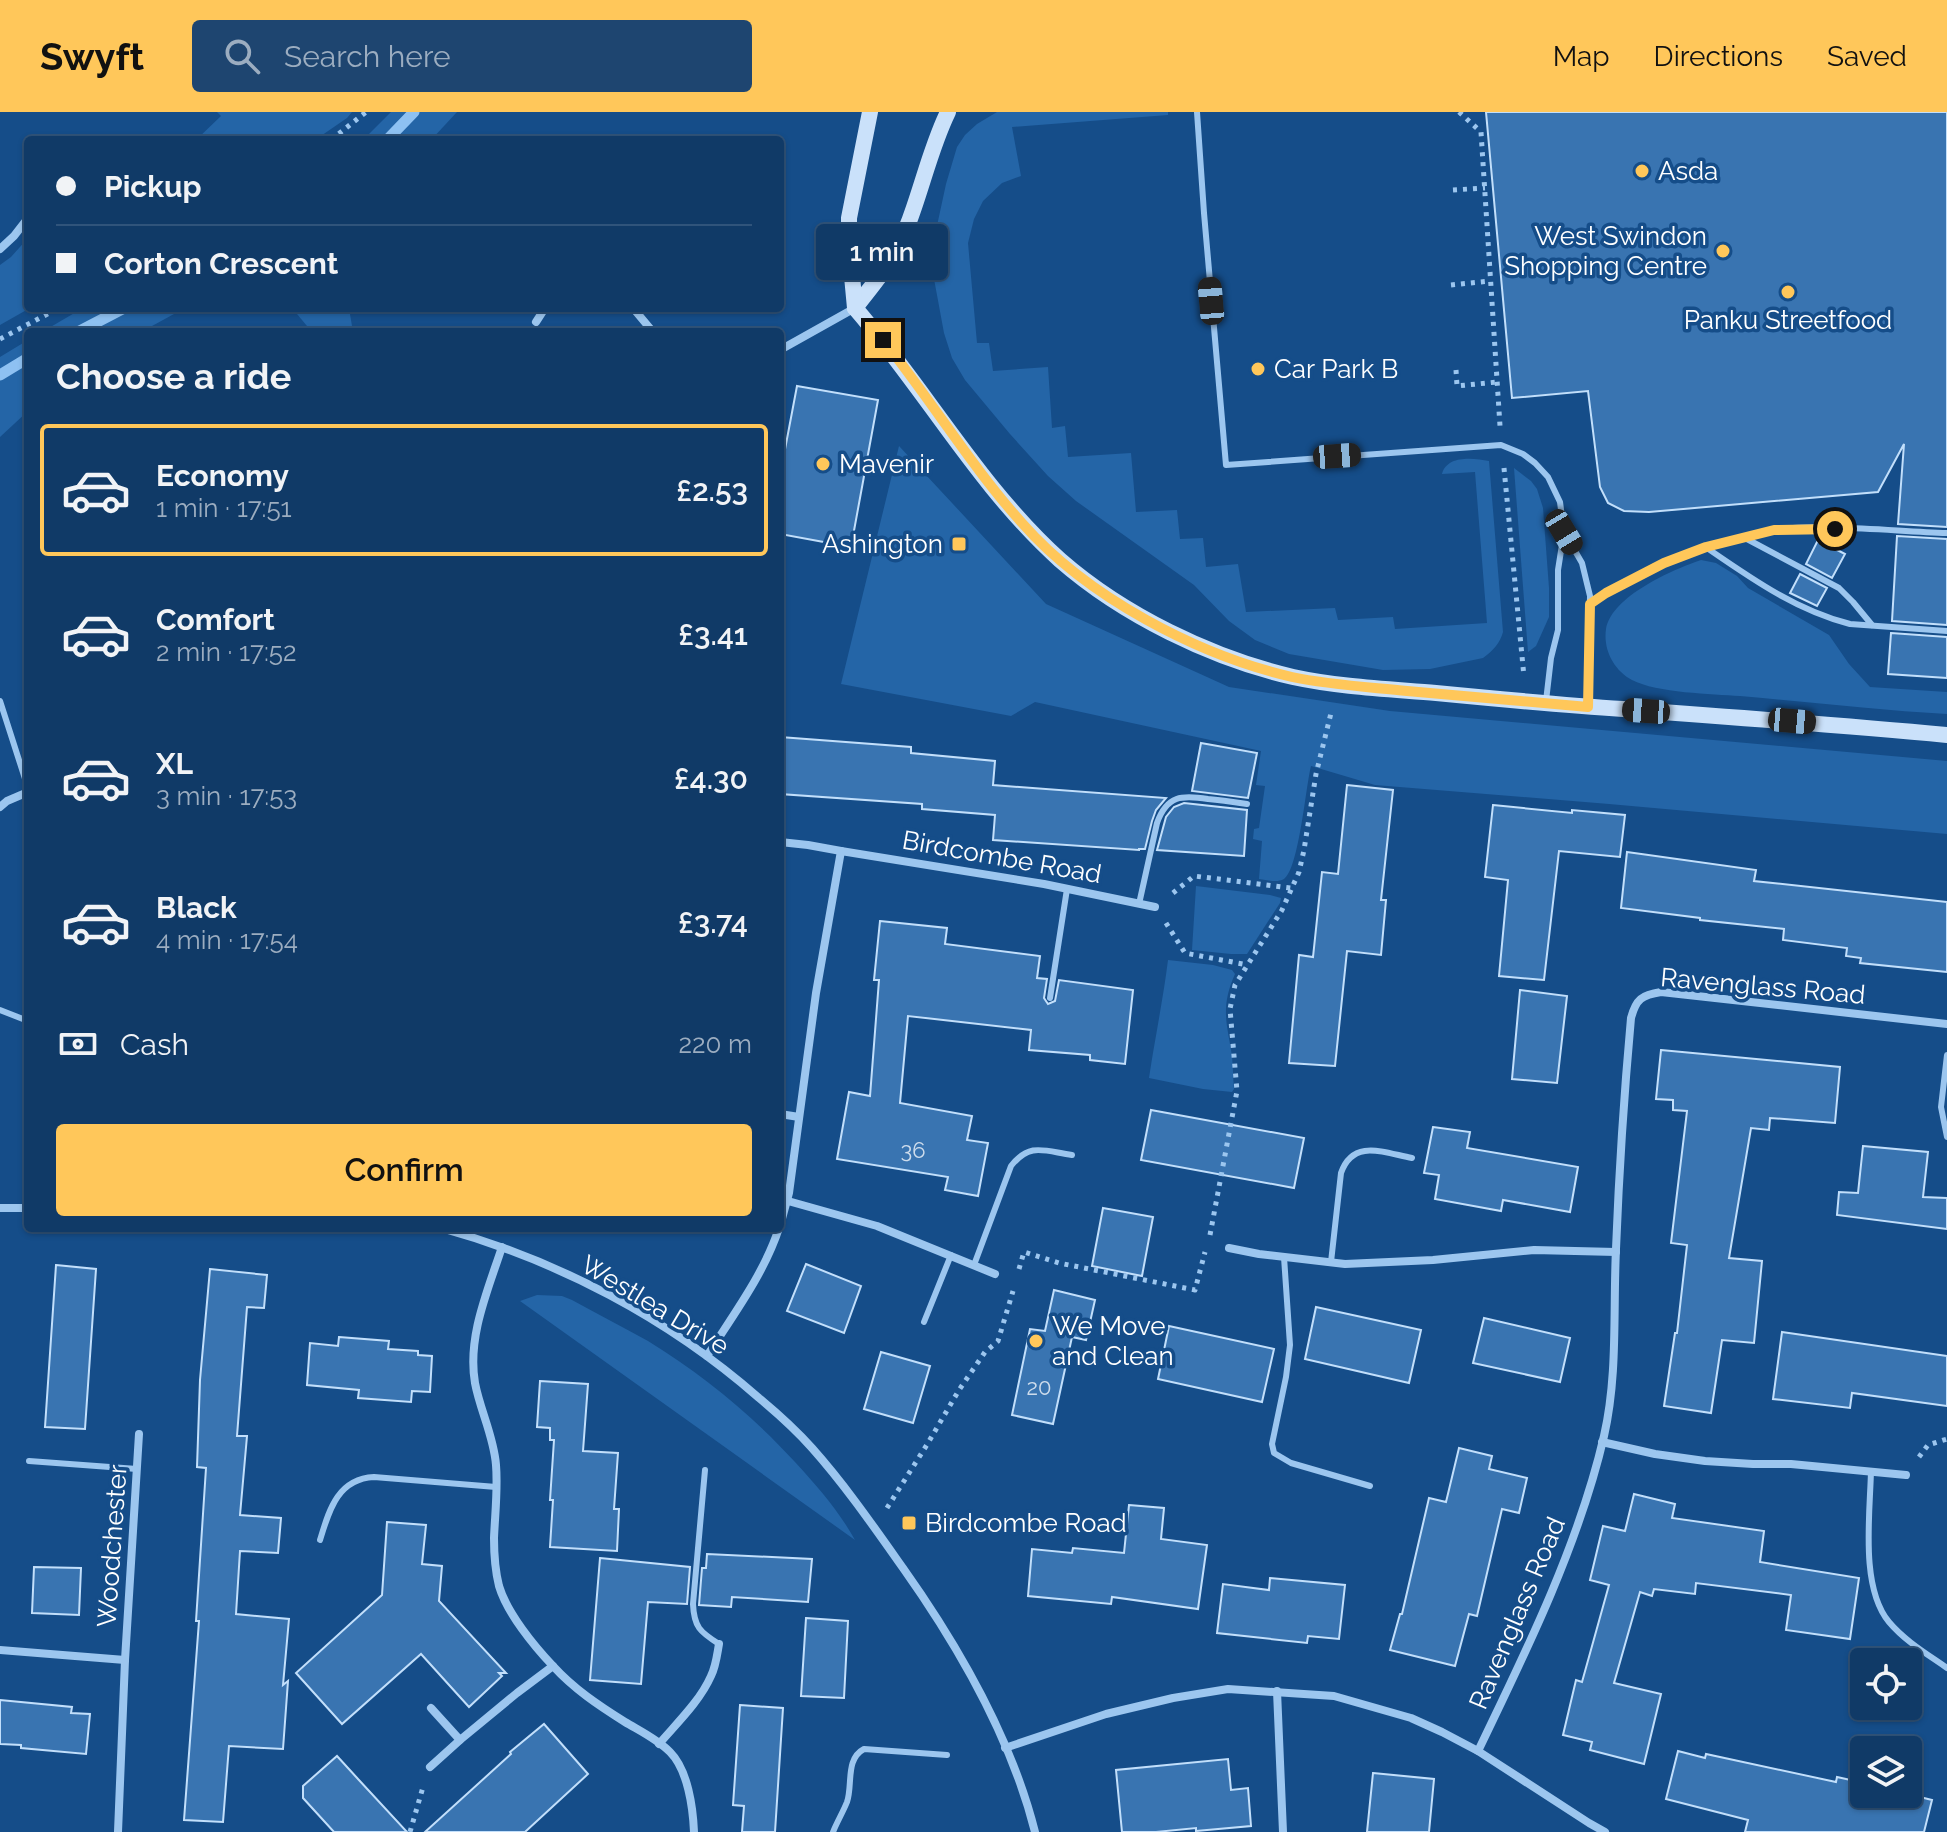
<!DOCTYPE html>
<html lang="en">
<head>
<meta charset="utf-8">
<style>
	body { margin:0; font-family:Raleway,sans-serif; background:#1e4570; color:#f1f3f6; height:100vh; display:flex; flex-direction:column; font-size:30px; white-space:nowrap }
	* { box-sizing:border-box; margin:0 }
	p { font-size:26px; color:#9cadc0 }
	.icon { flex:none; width:44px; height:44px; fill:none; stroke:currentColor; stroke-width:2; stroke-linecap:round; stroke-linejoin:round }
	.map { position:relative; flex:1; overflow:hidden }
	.panel { position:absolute; left:24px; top:216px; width:760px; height:904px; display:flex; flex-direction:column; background:#103a67; border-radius:8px; box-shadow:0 2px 6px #0004,0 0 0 2px #30547b }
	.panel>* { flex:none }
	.hud { position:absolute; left:24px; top:24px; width:760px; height:176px; border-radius:8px; box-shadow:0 2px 6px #0004,0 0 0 2px #30547b; display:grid; align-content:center; height:176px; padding:0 32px; background:#103a67 }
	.controls { position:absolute; left:1850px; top:1536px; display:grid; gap:16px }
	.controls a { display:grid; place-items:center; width:72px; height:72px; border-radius:8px; background:#103a67; box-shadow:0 2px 6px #0004,0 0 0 2px #30547b; font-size:40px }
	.end { position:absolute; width:36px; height:36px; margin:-18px; border:10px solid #ffc75a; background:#111; box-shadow:0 0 0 4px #111 }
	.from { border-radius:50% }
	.bubble { position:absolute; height:56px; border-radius:8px; background:#103a67; box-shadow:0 2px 6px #0004,0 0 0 2px #30547b; font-size:26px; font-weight:600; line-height:56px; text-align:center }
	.car { position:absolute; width:24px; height:48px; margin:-24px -12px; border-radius:10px; box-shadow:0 0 6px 2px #0007; background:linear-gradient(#222 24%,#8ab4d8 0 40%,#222 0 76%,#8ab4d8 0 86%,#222 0) }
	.hud b { display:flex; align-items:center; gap:28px; height:76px; font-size:30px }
	.hud b+b { border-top:2px solid #30547b }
	.hud i { width:20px; height:20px; background:#f1f3f6 }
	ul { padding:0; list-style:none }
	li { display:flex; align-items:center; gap:24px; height:132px; margin:0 16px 12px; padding:0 16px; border:4px solid transparent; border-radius:8px }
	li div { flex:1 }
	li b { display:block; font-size:30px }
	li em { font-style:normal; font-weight:600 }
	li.current { border-color:#ffc75a }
	li>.icon { width:72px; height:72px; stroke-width:1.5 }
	h2 { padding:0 32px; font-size:36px; line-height:96px }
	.pay { display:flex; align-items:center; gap:20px; height:88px; padding:0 32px; font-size:30px }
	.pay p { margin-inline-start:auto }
	.cta { display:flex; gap:16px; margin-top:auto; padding:16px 32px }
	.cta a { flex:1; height:92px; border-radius:8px; background:#ffc75a; color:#111; font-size:32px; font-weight:600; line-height:92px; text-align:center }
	header { display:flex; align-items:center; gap:48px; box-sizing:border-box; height:112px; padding:0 40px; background:#ffc75a; color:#111 }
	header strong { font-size:38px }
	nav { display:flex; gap:44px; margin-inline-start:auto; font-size:28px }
	.search { width:560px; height:72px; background:#1e4570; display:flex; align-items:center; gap:20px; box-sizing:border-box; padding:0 28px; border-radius:8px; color:#9cadc0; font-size:30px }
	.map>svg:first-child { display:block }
	.green { fill:#2465a7 }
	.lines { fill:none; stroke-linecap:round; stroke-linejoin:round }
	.stream { stroke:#8ec1f2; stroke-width:11 }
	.building { fill:#3974b1; stroke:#c2dffb; stroke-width:2 }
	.path { stroke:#9cc6ef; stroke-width:5; stroke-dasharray:4 6; stroke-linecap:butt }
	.lane { stroke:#9cc6ef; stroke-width:6 }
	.street { stroke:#9cc6ef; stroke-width:8 }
	.secondary { stroke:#cae1fa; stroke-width:16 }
	.route { stroke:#ffc75a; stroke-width:10 }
	.poi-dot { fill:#ffc75a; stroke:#154d89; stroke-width:3 }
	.labels { text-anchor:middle; stroke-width:7; stroke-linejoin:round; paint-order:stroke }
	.number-label { font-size:22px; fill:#cedcec }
	.poi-label { font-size:26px; fill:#fff; stroke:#154d89; text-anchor:start }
	.street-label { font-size:26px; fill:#fff; stroke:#154d89 }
</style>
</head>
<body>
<header>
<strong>Swyft</strong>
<div class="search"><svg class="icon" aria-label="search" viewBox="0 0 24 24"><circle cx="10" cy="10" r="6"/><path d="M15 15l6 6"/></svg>Search here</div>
<nav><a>Map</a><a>Directions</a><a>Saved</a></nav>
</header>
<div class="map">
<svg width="1947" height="1720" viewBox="0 0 1947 1720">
	<rect width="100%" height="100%" fill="#154d89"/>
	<g class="green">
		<path d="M217,0H352L347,6L315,28H196L221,4Z"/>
		<path d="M391,0H457L431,28H363Z"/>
		<path d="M997,0H1168V3L1012,15L1021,64L1002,71L983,89L974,107L968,131L977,231H989L993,259L1048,255L1052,316L1065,314L1068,345L1131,341L1136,400L1177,398L1180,427L1203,426L1206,455L1238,452L1246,500L1335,496L1338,508L1393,505L1395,517L1487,511L1475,360L1442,362C1447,343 1473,346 1489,349L1503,520C1500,531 1493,539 1483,546L1430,557L1383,558L1289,542L1255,528L1229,509L1194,473L1076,389L1048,364L1010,322L965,268L952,246L944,221L932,156L935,123L946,72L957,35L965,23L977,12Z"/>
		<path d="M28,126V196H30L0,213V153L11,145Z"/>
		<path d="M83,196H185L141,220H42Z"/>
		<path d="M292,196H349L353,220H312Z"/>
		<path d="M28,228V299L0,325V245Z"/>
		<path d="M899,334L1046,492L1229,575L1390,599L1947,649V722L1609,692L1375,673L1311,654C1306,673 1299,757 1284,767C1277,771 1267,768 1259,767L1262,729L1253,727L1254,717L1259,716L1265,674L1256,673L1261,639L1035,590L1011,604L841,572Z"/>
		<path d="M1514,356L1531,369L1537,377L1543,396L1549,476V505L1536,534L1528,540Z"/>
		<path d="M1701,448L1716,451L1737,464L1748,476L1829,523L1849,552L1870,575L1947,580V602C1878,598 1809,590 1740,584C1712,582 1657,581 1632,568C1614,558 1603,538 1606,517C1612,484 1672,458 1701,448Z"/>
		<path d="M1196,774L1270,783L1281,786L1280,791L1247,842H1231L1192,838Z"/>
		<path d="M1168,848L1213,853L1232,858L1235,862C1220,896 1227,911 1232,944C1233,955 1233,966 1234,977L1232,980L1203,977L1149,966C1155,926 1163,888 1168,848Z"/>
		<path d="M537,1183L562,1184L572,1188C597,1202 623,1215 648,1229C703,1263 751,1302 795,1350C817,1374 839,1399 855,1428L520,1189Z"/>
	</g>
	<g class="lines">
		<g class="stream">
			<path d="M387,28L414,0"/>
			<path d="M78,220L124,196"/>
			<path d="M0,263L28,246"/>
		</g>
	</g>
	<g class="building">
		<path d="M1486,0H1947V415L1898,412L1904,332L1878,380L1649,400L1624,399L1608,391L1600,375L1588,279L1512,286Z"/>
		<path d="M797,274L878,288L851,435L780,422V347L783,348Z"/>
		<path d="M1897,424L1947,427V513L1892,509Z"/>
		<path d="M1818,428L1845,442L1832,466L1806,452Z"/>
		<path d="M1800,462L1827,476L1817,494L1790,481Z"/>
		<path d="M1891,521L1947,525V566L1888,562Z"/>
		<path d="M780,625L911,635V641L995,649L993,673L1166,686L1156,698L1152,709L1145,737H1139V738L993,728L995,703L922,697V692L780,682Z"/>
		<path d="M1201,631L1257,641L1248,686L1192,679Z"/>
		<path d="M1347,673L1393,678L1381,788H1386L1381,843L1347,839L1335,954L1289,951L1299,843L1313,845L1322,760L1338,762Z"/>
		<path d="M1184,691L1247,698L1244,744L1157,738L1166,705L1174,695Z"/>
		<path d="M1493,693L1572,701V698L1625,703L1620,745L1559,739L1544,868L1499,864L1508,768L1485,765Z"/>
		<path d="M1627,740L1756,758L1754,769L1947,790V860L1860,851L1861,846L1846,844L1847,836L1783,828L1784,817L1700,808V806L1621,796Z"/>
		<path d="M880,809L947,816L945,832L1040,844L1037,866L1047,867L1044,886L1048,892L1055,889L1059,868L1133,878L1125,952L1090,948V943L1029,938L1031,918L908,904L900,991L972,1004L967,1028L988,1031L978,1084L945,1078L948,1065L837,1047L849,980L870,984L879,868H874Z"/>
		<path d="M1520,878L1567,884L1557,971L1512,967Z"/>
		<path d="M1661,938L1840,955L1835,1011L1770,1006L1769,1018L1751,1016L1729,1146L1762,1149L1754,1231L1722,1228L1711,1301L1664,1294L1675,1221H1677L1687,1133L1671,1131L1687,999L1673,998V988L1656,987Z"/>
		<path d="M1151,998L1304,1026L1294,1076L1141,1048Z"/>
		<path d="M1433,1015L1470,1020L1467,1036L1578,1055L1570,1100L1503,1088L1501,1099L1435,1087L1439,1063L1424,1061Z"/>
		<path d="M1863,1034L1928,1040L1923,1085L1947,1086V1117L1837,1103L1839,1080L1858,1081Z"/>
		<path d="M1103,1096L1153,1105L1142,1164L1092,1154Z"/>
		<path d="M806,1152L861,1174L844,1221L787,1199Z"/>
		<path d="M56,1153L96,1157L85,1317L45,1315Z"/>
		<path d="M210,1157L267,1163L264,1196L247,1195L237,1324H247L240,1403L281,1406L278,1441L240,1439L236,1502L289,1507L283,1573L288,1569L283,1637L229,1634L223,1710L184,1708L199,1509H196L206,1356L197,1355L200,1268Z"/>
		<path d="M1054,1178L1095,1188L1086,1228L1072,1225L1053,1312L1012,1303L1030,1217L1045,1219Z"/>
		<path d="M1316,1195L1421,1218L1409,1271L1305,1247Z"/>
		<path d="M1484,1206L1570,1226L1560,1270L1473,1251Z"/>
		<path d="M1169,1214L1274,1237L1262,1290L1158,1267Z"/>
		<path d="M1782,1220L1947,1244V1294L1852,1281L1850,1296L1773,1287Z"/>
		<path d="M339,1225L389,1229L388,1237L418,1239V1243L432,1244L430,1280L412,1279L411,1290L358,1286L359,1278L307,1273L310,1231L338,1234Z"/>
		<path d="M881,1240L930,1254L913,1311L864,1297Z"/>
		<path d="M540,1269L588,1272L583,1339L618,1341L614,1397H619L617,1439L550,1435L553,1388H550L554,1328H550V1316L537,1315Z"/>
		<path d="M1459,1336L1492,1344L1489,1357L1527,1366L1519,1401L1502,1397L1477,1504L1469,1502L1455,1554L1390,1538L1400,1502H1402L1429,1386L1446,1390Z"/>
		<path d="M1634,1382L1675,1392L1672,1406L1764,1419L1760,1450L1859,1466L1850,1527L1786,1518L1791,1483L1696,1471L1695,1482L1654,1477L1652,1484L1640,1480L1614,1571L1661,1582L1644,1652L1590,1638L1592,1630L1563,1623L1576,1568L1582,1570L1609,1473L1590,1468L1603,1414L1625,1419Z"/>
		<path d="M1129,1393L1164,1396L1161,1427L1207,1433L1198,1497L1112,1485L1111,1492L1028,1484L1032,1437L1072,1441L1073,1436L1124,1441Z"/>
		<path d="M387,1410L426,1413L422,1452L442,1454L439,1489L506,1561H499L502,1564L469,1595L421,1542L342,1612L296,1561L382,1483Z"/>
		<path d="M707,1442L812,1447L808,1490L732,1485L731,1495L699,1493L702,1456H706Z"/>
		<path d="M600,1446L690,1455L687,1492L648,1490L641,1572L590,1568Z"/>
		<path d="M34,1455L81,1456L79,1503L32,1501Z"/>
		<path d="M1270,1466L1345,1473L1339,1527L1308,1524L1307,1531L1217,1521L1223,1472L1269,1478Z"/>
		<path d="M806,1506L848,1509L844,1586L801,1584Z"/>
		<path d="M0,1588L72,1595L71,1601L90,1602L86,1642L21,1636V1633L0,1632Z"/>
		<path d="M740,1593L783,1596L775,1720H742L744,1694L733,1693Z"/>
		<path d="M544,1612L588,1662L525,1720H425L511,1642L510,1640Z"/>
		<path d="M1678,1639L1705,1646L1706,1642L1836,1670L1837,1665L1864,1671V1682H1908L1932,1688L1924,1720H1745L1748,1708L1666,1687Z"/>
		<path d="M337,1644L358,1667L407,1720H334L303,1686V1674Z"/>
		<path d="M1228,1647L1231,1678L1248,1676L1251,1714L1196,1719V1716L1156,1720H1122L1116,1658Z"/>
		<path d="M1373,1661L1434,1667L1429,1720H1367Z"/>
	</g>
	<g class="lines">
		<g class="path">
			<path d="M1459,0L1481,20L1500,314"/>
			<path d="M331,28L366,0"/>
			<path d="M1453,78L1485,76"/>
			<path d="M1451,173L1490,169"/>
			<path d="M0,227L59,196"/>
			<path d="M1456,258L1457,274L1497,270"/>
			<path d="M1504,356L1524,565"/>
			<path d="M1173,781L1194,764L1291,776"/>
			<path d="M1166,811L1185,841L1248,853"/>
			<path d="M1210,1123L1237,979L1230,897L1235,873L1282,798L1299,760L1304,738L1316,662L1332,597"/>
			<path d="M1019,1157L1024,1140L1059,1151L1195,1178L1205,1140"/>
			<path d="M1919,1345L1928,1333L1947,1327"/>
			<path d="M887,1396L928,1331L959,1278L985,1240L998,1229L1013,1179"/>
			<path d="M410,1720L423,1675"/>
		</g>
		<g class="lane">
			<path d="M1197,0L1204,101L1226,353L1501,333L1523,342L1535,351L1548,365L1560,390L1564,420L1558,458V518L1551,546L1546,589"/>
			<path d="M1564,420L1582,451L1590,484L1588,594"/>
			<path d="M1745,426L1839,476L1853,490L1872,513"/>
			<path d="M1707,436C1752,467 1796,498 1850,512L1947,519"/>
			<path d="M1590,492C1636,462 1687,440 1740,426C1752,423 1764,419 1776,417C1832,412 1891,419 1947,421"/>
			<path d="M0,589L28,676"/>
			<path d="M1139,792L1157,711C1167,683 1182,683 1208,687C1221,688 1234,690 1247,692"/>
			<path d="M1050,886L1067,777"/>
			<path d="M0,898L28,909"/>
			<path d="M1947,943L1941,995L1947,1025"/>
			<path d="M1284,1145L1290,1233L1286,1265L1272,1332L1274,1341L1291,1351L1370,1374"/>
			<path d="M1331,1150L1341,1061C1353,1026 1385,1041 1412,1046"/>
			<path d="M974,1153L1011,1054C1030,1030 1044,1039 1072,1043"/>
			<path d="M924,1210L951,1143"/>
			<path d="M29,1349L137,1357"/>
			<path d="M705,1358L693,1492C694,1515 700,1520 719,1532"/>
			<path d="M1871,1359C1870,1402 1860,1475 1889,1510C1905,1529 1927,1542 1947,1556"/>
			<path d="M320,1428C329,1399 337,1367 374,1365L496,1375"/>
			<path d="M833,1720C837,1710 843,1700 847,1690C853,1673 845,1647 864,1637L947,1643"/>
		</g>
		<g class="street">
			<path d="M0,137L14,124L28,106"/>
			<path d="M633,196L653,220"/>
			<path d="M536,210L545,196"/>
			<path d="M780,238L855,196"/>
			<path d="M0,695L7,689L28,680"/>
			<path d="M780,730L808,733L841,739"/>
			<path d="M780,1002L799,1005"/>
			<path d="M788,1089L877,1114L995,1162"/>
			<path d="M0,1096H28"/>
			<path d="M780,1114L789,1081L816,881L841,739L1044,772L1155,795"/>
			<path d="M441,1116C557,1148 668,1206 759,1286C777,1301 796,1318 812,1336C845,1373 874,1415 903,1456C959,1535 1011,1625 1035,1720"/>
			<path d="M502,1135C488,1178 467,1225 475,1271C480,1298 494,1325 496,1353C498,1377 495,1402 494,1426C494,1442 495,1458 499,1474C507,1501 534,1534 553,1554C574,1577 598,1593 625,1610C640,1619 657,1627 670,1640C688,1658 693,1696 694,1720"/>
			<path d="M1229,1136L1259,1142L1345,1152L1433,1148L1534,1138L1616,1140"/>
			<path d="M707,1244C733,1203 764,1162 779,1116"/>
			<path d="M1602,1330L1655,1342L1705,1349L1753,1352H1791L1906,1363"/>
			<path d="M0,1538L125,1548"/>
			<path d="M1277,1579L1283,1720"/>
			<path d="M431,1596L460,1628L517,1581L553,1554"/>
			<path d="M659,1632C677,1611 700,1589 711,1564C716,1554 717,1543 719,1532"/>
			<path d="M1005,1636L1106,1602L1173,1586L1228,1577L1334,1584L1411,1606L1442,1620L1478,1639L1589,1711L1605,1720"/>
			<path d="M1478,1639C1526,1540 1579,1432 1604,1324C1618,1263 1613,1199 1616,1137C1619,1060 1624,983 1631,906C1636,887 1642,883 1661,880L1947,912"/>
			<path d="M430,1655L460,1628"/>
			<path d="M118,1720L125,1548L139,1322"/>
		</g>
		<g class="secondary">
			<path d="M855,196C926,278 979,375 1060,448C1123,503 1211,546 1293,565C1339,575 1388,577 1436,581C1498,587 1560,593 1623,597C1731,605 1839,613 1947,623"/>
			<path d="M855,196C867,180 882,163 892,146C918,101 925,47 948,0"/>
			<path d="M855,196L849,132V106L870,0"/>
		</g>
	</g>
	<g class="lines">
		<path class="route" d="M883,228C931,288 971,354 1022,411C1087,485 1197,543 1292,565C1330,573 1369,575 1407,579C1467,584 1527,590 1588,595L1590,492L1606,481L1664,451L1706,435L1774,418L1835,417"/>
	</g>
	<g class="poi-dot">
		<circle cx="1642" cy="59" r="8"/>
		<circle cx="1723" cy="139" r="8"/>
		<circle cx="1788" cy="180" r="8"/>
		<circle cx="1258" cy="257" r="8"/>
		<circle cx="823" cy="352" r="8"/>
		<rect x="951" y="424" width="16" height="16" rx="4"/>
		<circle cx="1036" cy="1229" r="8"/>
		<rect x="901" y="1403" width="16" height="16" rx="4"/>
	</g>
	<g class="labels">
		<g class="number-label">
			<text x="913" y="1046">36</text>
			<text x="1039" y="1283">20</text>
		</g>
		<g class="poi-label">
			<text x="1658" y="68">Asda</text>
			<text x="1707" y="133" text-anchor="end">West Swindon<tspan x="1707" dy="30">Shopping Centre</tspan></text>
			<text x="1788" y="217" text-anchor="middle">Panku Streetfood</text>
			<text x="1274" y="266">Car Park B</text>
			<text x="839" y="361">Mavenir</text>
			<text x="943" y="441" text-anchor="end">Ashington</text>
			<text x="1052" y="1223">We Move<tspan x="1052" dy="30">and Clean</tspan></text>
			<text x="925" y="1420">Birdcombe Road</text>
		</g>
		<g class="street-label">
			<text transform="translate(1002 745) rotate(10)" y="9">Birdcombe Road</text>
			<text transform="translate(1763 874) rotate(5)" y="9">Ravenglass Road</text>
			<text transform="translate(655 1193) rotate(31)" y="9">Westlea Drive</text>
			<text transform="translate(112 1434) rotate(-86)" y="9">Woodchester</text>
			<text transform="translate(1517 1501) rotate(-67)" y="9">Ravenglass Road</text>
		</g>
	</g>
</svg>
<div class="controls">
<a><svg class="icon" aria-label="locate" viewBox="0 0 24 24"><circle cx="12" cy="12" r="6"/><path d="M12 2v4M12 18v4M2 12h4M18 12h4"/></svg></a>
<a><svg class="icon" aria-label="layers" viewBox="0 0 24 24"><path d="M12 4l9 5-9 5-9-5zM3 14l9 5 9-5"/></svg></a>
</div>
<i class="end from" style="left:1835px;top:417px"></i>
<i class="end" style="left:883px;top:228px"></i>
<div class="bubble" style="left:816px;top:112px;width:132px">1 min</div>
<i class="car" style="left:1211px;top:189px;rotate:355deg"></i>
<i class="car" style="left:1337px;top:344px;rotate:86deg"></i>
<i class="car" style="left:1564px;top:420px;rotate:149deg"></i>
<i class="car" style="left:1646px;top:599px;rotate:274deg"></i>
<i class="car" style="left:1792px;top:609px;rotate:95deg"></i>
<div class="hud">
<b><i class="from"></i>Pickup</b>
<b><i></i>Corton Crescent</b>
</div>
<section class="panel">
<h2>Choose a ride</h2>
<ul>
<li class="current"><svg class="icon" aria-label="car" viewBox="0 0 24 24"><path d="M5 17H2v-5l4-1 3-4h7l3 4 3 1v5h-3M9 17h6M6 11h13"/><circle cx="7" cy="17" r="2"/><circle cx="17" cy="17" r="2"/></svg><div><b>Economy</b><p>1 min · 17:51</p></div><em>£2.53</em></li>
<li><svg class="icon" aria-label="car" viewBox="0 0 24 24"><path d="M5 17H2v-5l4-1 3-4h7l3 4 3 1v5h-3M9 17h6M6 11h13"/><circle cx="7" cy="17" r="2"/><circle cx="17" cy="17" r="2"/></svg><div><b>Comfort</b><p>2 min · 17:52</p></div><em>£3.41</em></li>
<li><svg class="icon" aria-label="car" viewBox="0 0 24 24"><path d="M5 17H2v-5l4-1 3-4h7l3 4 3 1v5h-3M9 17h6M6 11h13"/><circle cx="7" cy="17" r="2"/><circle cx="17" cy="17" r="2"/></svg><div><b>XL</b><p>3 min · 17:53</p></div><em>£4.30</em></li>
<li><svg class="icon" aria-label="car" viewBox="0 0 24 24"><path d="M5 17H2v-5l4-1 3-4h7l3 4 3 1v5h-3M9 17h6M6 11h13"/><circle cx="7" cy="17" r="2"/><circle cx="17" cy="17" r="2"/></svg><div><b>Black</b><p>4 min · 17:54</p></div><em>£3.74</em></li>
</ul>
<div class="pay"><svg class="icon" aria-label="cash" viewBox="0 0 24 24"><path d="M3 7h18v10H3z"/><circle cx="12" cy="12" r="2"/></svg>Cash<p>220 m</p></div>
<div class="cta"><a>Confirm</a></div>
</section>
</div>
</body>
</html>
